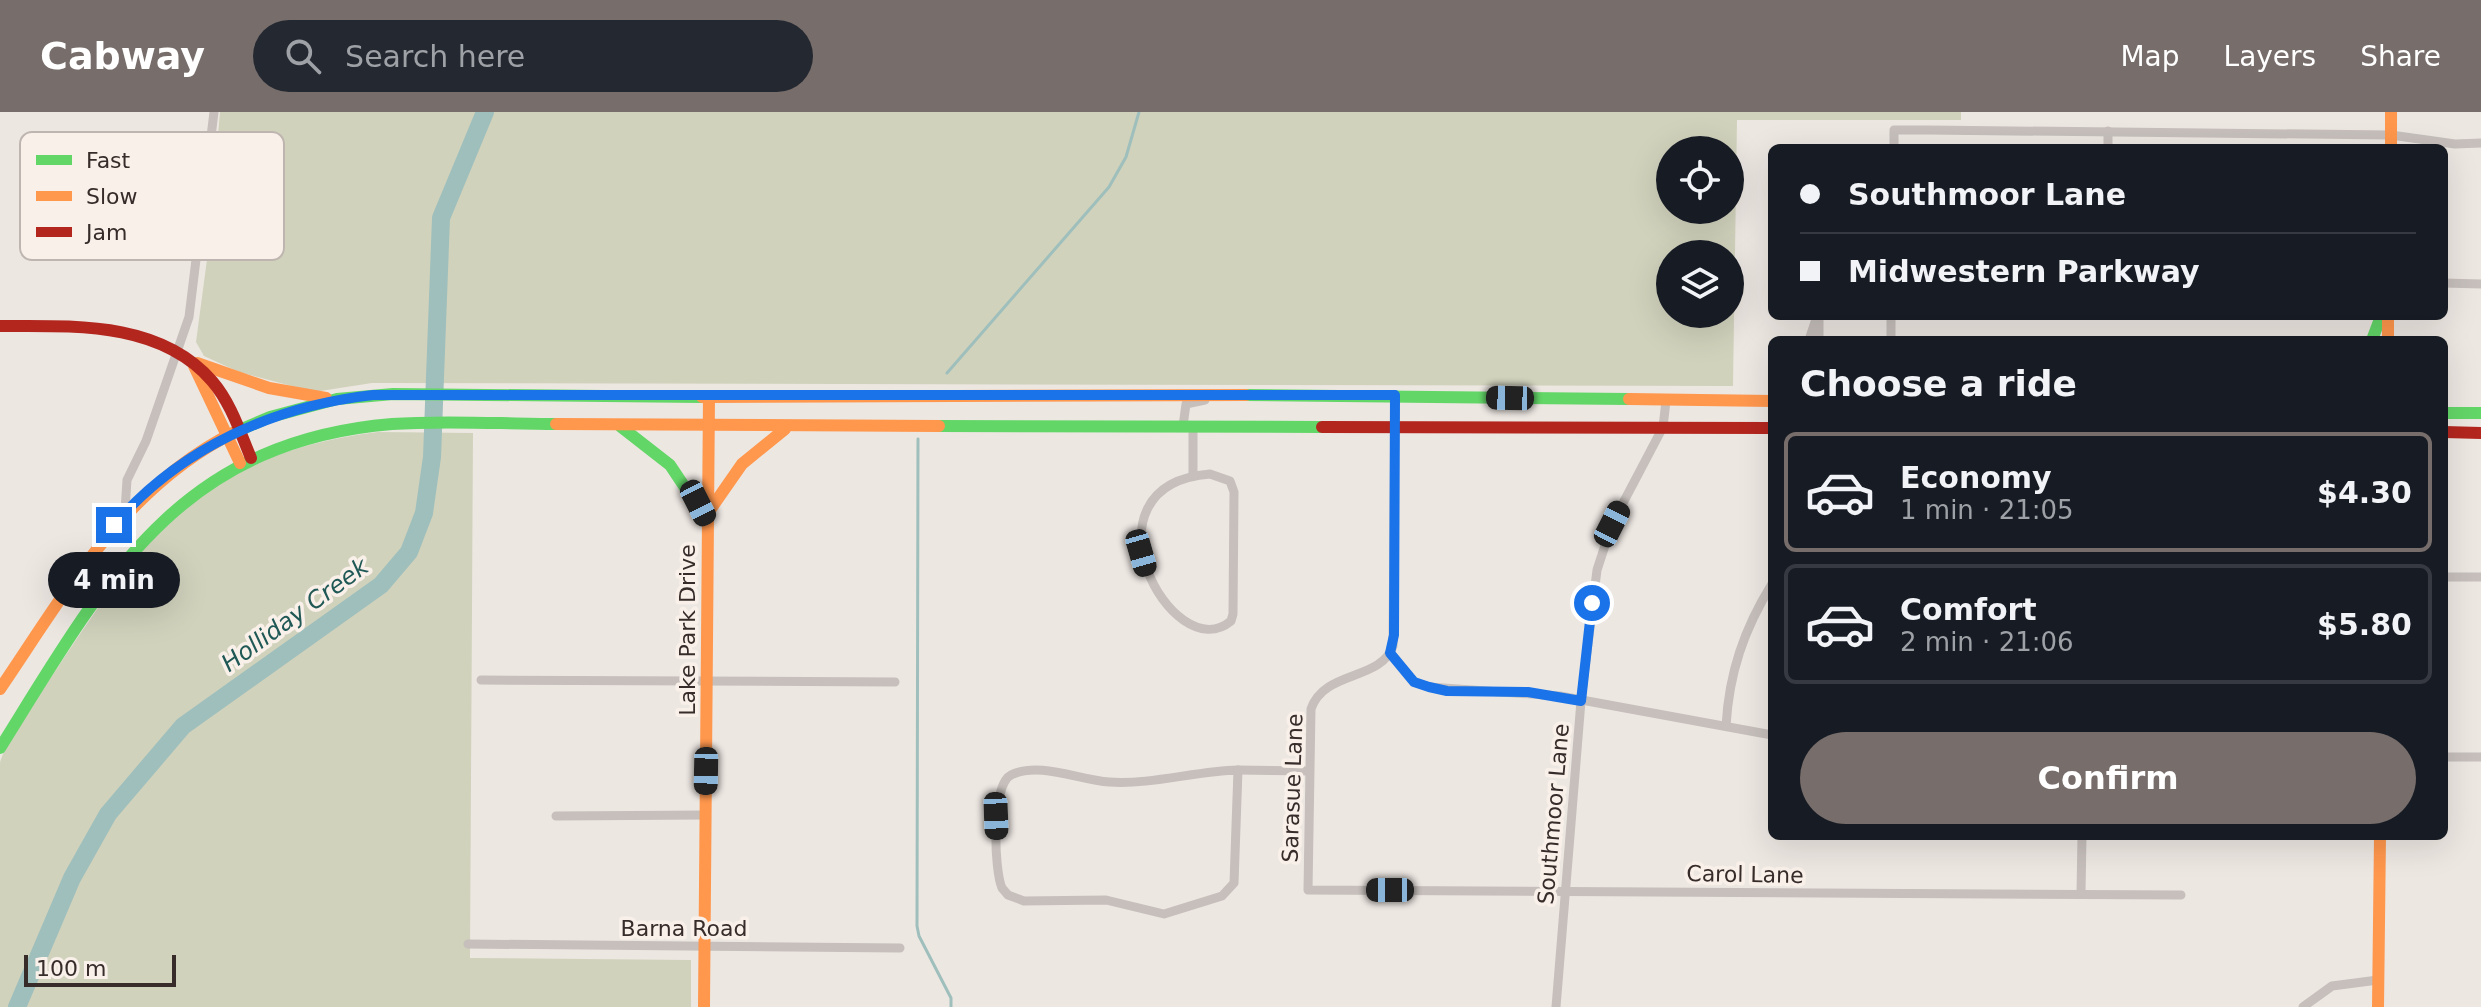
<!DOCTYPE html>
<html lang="en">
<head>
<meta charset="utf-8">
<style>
	body { margin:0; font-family:"DejaVu Sans",sans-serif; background:#242831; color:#f1f3f6; height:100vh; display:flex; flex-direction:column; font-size:30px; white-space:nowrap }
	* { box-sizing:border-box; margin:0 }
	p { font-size:26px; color:#9ea1a6 }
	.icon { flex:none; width:44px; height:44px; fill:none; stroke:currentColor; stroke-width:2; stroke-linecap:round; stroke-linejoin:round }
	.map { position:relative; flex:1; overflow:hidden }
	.side { position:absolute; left:1768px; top:224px; width:680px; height:504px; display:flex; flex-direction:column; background:#171b24; border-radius:12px; box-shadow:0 8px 32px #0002 }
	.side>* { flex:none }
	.hud { position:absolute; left:1768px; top:32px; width:680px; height:176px; border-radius:12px; box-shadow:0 8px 32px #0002; display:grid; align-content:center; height:176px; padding:0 32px; background:#171b24 }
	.buttons { position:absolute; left:1656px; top:24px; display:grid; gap:16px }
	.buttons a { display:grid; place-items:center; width:88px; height:88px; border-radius:50%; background:#171b24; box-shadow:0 8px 32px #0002; font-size:40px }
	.scale { position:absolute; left:24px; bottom:20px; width:152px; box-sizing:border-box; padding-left:8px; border:4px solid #372c29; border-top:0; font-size:22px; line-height:28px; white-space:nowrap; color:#372c29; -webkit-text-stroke:6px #f9f0ea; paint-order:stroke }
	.end { position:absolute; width:36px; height:36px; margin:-18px; border:10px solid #1a73e8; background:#fff; box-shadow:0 0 0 4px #fff }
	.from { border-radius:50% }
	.bubble { position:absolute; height:56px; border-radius:28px; background:#171b24; box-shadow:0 8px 32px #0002; font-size:26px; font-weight:600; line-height:56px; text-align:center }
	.car { position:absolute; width:24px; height:48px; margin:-24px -12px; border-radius:10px; box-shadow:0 0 6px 2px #0007; background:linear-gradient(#222 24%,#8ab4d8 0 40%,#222 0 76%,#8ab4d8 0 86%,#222 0) }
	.hud b { display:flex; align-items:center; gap:28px; height:76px; font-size:30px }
	.hud b+b { border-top:2px solid #363941 }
	.hud i { width:20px; height:20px; background:#f1f3f6 }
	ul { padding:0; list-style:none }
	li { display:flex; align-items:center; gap:24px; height:120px; margin:0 16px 12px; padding:0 16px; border:4px solid #363941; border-radius:12px }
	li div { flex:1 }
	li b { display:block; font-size:30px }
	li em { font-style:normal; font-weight:600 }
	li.current { border-color:#776d6a }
	li>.icon { width:72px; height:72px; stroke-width:1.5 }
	h2 { padding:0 32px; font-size:36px; line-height:96px }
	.cta { display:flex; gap:16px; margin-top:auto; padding:16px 32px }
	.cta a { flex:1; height:92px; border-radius:48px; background:#776d6a; color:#fff; font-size:32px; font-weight:600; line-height:92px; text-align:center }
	header { display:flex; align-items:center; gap:48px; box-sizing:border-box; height:112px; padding:0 40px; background:#776d6a; color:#fff }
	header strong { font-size:38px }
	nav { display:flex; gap:44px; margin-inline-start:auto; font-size:28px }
	.search { width:560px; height:72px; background:#242831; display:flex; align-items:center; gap:20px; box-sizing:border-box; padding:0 28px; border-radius:44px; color:#9ea1a6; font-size:30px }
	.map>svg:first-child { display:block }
	.green { fill:#d0d2bc; fill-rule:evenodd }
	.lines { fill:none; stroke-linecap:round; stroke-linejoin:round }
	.stream { stroke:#9fbfbc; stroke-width:3 }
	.river { stroke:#9fbfbc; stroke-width:18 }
	.street { stroke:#c6bfbb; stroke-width:9 }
	.fast { stroke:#63d668; stroke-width:12 }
	.slow { stroke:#ff974d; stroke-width:12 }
	.jam { stroke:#b3261e; stroke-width:12 }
	.route { stroke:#1a73e8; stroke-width:10 }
	.labels { text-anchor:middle; stroke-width:7; stroke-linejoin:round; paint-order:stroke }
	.street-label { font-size:22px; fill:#372c29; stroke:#f9f0ea }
	.water-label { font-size:24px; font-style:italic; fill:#1f5855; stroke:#f9f0ea }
	.key { fill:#f9f0ea; stroke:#bfb5b0; stroke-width:2 }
	.key-label { font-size:22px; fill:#372c29 }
</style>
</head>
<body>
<header>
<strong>Cabway</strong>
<div class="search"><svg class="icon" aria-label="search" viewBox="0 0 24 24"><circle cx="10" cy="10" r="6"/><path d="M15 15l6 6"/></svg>Search here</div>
<nav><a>Map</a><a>Layers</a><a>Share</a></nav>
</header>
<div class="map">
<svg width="2481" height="895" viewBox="0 0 2481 895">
	<rect width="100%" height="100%" fill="#ede7e2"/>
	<g class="green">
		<path d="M220,0H1961V8H1737L1733,274L372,271L314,280L239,260L204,244L196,230L208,140ZM1670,38H1730V98H1670ZM1670,142H1730V202H1670Z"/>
		<path d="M378,320L473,321L470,846L691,848V895H0C0,840 0,786 0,731C0,705 0,677 0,652C2,635 44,576 56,558C147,421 203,342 378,320Z"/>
	</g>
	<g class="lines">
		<g class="stream">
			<path d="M947,261L1109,75L1126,45L1139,0"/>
			<path d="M918,327L917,814L919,824L951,886V895"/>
		</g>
		<path class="river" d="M17,895L72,766L108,702L183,614L381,473L409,440L424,401L432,345L441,106L485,0"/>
		<g class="street">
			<path d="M2108,19V36"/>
			<path d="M1894,36V18H1928L2391,23L2455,32L2481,31"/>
			<path d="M2444,171L2481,172"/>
			<path d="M1819,207V228"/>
			<path d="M1809,228L1817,204"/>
			<path d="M1891,228V204"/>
			<path d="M1395,283L1393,534C1381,569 1324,558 1311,597L1308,778L2181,783"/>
			<path d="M1183,314L1186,292L1205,288"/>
			<path d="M1210,362L1230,369L1234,380L1233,502L1231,509C1172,558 1074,373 1210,362Z"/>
			<path d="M1193,364V314"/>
			<path d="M125,399L127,368L146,329L189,205L214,0"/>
			<path d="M2444,465H2481"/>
			<path d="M1390,541L1414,570L1429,575L1560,584L1772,623"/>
			<path d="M481,568L895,570"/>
			<path d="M1726,614C1729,561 1744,517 1772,472"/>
			<path d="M2444,645H2481"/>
			<path d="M1238,658L1234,771L1222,784L1164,802L1106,788L1024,789L1008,783L1002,776C994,758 991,673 1011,663C1039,649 1079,668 1109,670C1151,673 1196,659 1238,658Z"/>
			<path d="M1238,658L1309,659"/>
			<path d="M556,704L705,703"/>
			<path d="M2081,781L2082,724"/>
			<path d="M468,832L900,836"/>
			<path d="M1556,895L1581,589L1597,458L1612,412L1663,315L1666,289"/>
			<path d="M2303,895L2332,874L2378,868"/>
		</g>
		<g class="fast">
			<path d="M2372,228L2381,204"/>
			<path d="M1246,283L1629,287"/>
			<path d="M2444,301H2481"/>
			<path d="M620,314L670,353L706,407"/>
			<path d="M939,314L1322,315"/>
			<path d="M235,320L270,305L337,287L393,282L702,285"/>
			<path d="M0,636C103,471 176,330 392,312C445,308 502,312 556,312"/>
		</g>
		<g class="slow">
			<path d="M2391,0V36"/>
			<path d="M2388,204V228"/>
			<path d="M197,251L269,276L326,286"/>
			<path d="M194,254L240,351"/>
			<path d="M702,285L1246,283"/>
			<path d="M1629,287L1772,289"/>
			<path d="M556,312L939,314"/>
			<path d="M710,398L742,352L785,317"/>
			<path d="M0,577C66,480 125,374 235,320"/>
			<path d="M704,895L709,285"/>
			<path d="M2378,895L2380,724"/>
		</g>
		<g class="jam">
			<path d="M0,214C73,214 160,209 212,269C231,291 240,320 251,346"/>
			<path d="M1322,315L1772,316"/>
			<path d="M2444,320L2481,321"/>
		</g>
	</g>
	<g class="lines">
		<path class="route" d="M114,413C180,336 274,294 373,283H1395L1394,523L1390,541L1414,570L1429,575L1447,579L1528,580L1581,589L1592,491"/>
	</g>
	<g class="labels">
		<g class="street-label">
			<text transform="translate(687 518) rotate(-90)" y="8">Lake Park Drive</text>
			<text transform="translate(1292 676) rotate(-88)" y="8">Sarasue Lane</text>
			<text transform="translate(1553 702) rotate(-85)" y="8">Southmoor Lane</text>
			<text transform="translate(1745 762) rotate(1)" y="8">Carol Lane</text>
			<text x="684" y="824">Barna Road</text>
		</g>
		<g class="water-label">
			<text transform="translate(295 503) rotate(-36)" y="8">Holliday Creek</text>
		</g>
	</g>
	<rect x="20" y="20" width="264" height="128" rx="12" class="key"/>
	<rect x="36" y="43" width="36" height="10" fill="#63d668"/>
	<rect x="36" y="79" width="36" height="10" fill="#ff974d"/>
	<rect x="36" y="115" width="36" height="10" fill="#b3261e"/>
	<g class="key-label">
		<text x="86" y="56">Fast</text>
		<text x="86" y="92">Slow</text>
		<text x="86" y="128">Jam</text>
	</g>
</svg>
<div class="buttons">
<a><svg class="icon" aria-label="locate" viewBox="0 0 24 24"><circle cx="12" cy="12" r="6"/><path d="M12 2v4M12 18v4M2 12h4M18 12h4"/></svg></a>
<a><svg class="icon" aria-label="layers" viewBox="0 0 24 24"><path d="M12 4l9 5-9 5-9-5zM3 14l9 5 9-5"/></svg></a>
</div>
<div class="scale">100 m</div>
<i class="end from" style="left:1592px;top:491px"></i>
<i class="end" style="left:114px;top:413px"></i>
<div class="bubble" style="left:48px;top:440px;width:132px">4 min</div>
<i class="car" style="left:1510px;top:286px;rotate:271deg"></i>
<i class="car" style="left:698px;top:391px;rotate:153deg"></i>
<i class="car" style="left:1612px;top:412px;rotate:27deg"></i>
<i class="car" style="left:1141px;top:441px;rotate:164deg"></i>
<i class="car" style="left:706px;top:659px;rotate:181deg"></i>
<i class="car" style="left:996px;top:704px;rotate:178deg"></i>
<i class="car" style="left:1390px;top:778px;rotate:270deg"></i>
<div class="hud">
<b><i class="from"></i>Southmoor Lane</b>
<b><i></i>Midwestern Parkway</b>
</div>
<section class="side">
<h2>Choose a ride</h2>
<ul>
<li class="current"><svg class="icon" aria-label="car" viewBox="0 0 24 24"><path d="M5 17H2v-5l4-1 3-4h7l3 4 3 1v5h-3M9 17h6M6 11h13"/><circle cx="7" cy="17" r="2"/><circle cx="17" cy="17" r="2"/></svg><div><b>Economy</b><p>1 min · 21:05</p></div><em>$4.30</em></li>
<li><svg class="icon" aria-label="car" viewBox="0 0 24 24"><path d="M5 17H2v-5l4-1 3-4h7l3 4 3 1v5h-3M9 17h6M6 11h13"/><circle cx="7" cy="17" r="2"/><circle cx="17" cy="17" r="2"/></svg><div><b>Comfort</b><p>2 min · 21:06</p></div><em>$5.80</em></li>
</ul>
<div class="cta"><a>Confirm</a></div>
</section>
</div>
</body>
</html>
